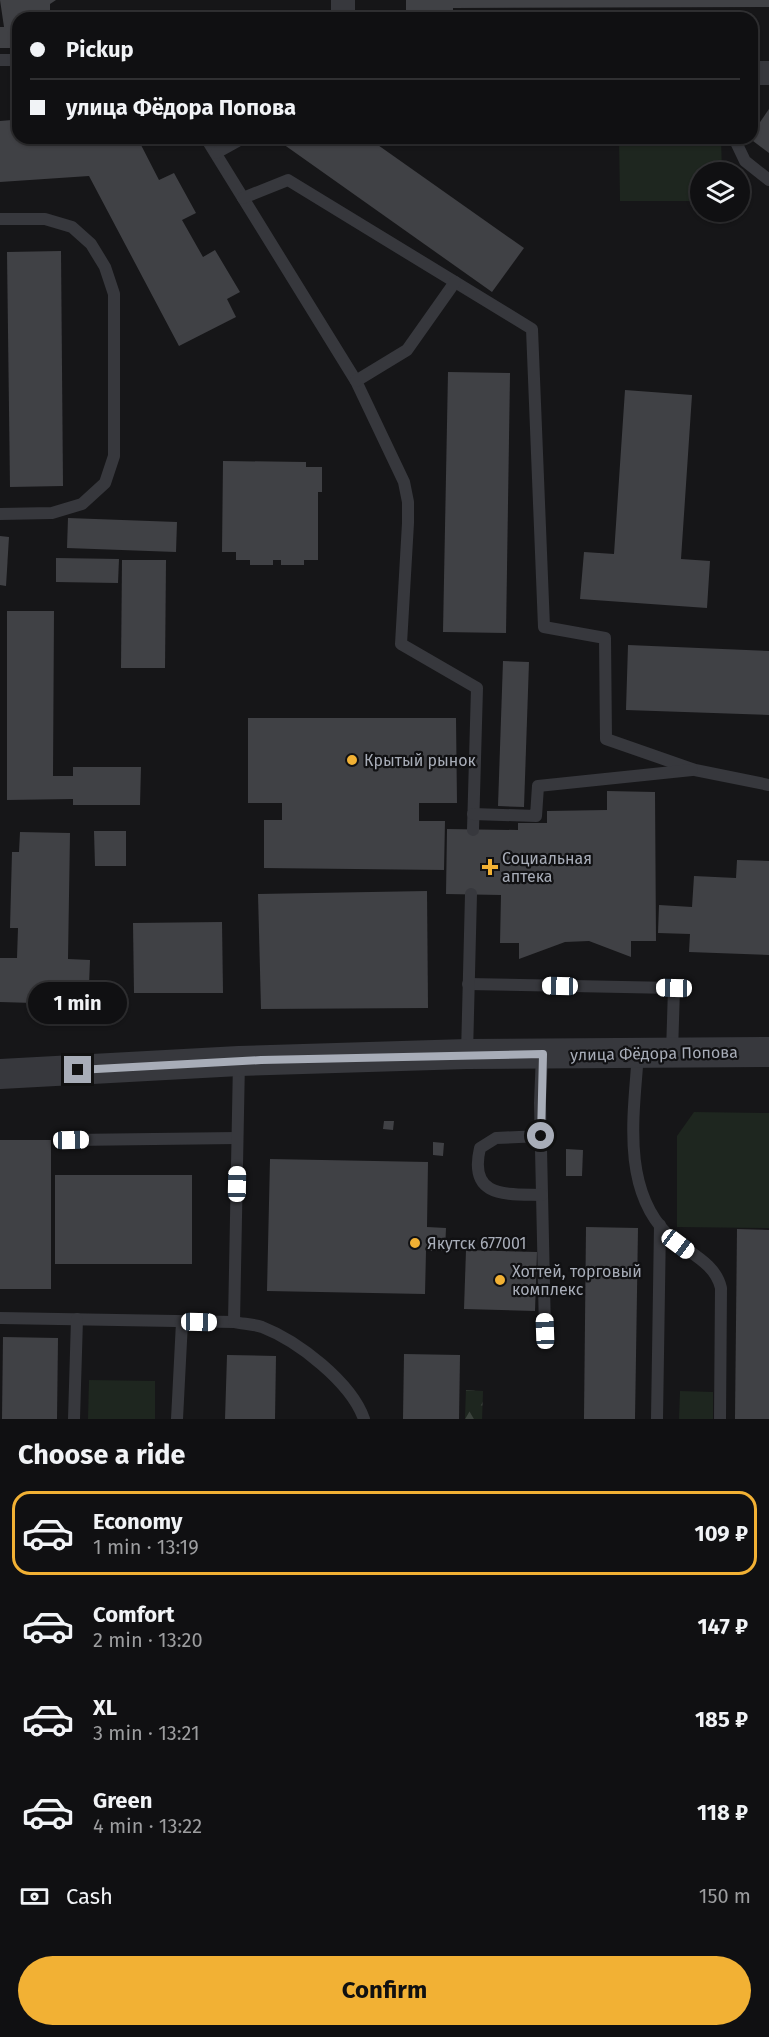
<!DOCTYPE html>
<html lang="en">
<head>
<meta charset="utf-8">
<style>
	body { margin:0; font-family:"Fira Sans",sans-serif; background:#1e1e20; color:#f1f3f6; height:100vh; display:flex; flex-direction:column; font-size:22px; white-space:nowrap }
	* { box-sizing:border-box; margin:0 }
	p { font-size:20px; color:#9c9d9f }
	.icon { flex:none; width:33px; height:33px; fill:none; stroke:currentColor; stroke-width:2; stroke-linecap:round; stroke-linejoin:round }
	.map { position:relative; height:1419px; overflow:hidden }
	.details { display:flex; flex-direction:column; background:#101012; flex:1 }
	.details>* { flex:none }
	.top-card { position:absolute; left:12px; top:12px; width:746px; height:132px; border-radius:18px; box-shadow:0 2px 4px #0004,0 0 0 2px #303032; display:grid; align-content:center; height:132px; padding:0 18px; background:#101012 }
	.buttons { position:absolute; left:690px; top:162px; display:grid; gap:12px }
	.buttons a { display:grid; place-items:center; width:60px; height:60px; border-radius:50%; background:#101012; box-shadow:0 2px 4px #0004,0 0 0 2px #303032; font-size:30px }
	.end { position:absolute; width:27px; height:27px; margin:-14px; border:8px solid #a8adb8; background:#111; box-shadow:0 0 0 3px #111 }
	.from { border-radius:50% }
	.bubble { position:absolute; height:42px; border-radius:21px; background:#101012; box-shadow:0 2px 4px #0004,0 0 0 2px #303032; font-size:20px; font-weight:700; line-height:42px; text-align:center }
	.car { position:absolute; width:18px; height:36px; margin:-18px -9px; border-radius:8px; box-shadow:0 0 4px 2px #0007; background:linear-gradient(#fff 24%,#345 0 40%,#fff 0 76%,#345 0 86%,#fff 0) }
	.top-card b { display:flex; align-items:center; gap:21px; height:57px; font-size:22px }
	.top-card b+b { border-top:2px solid #303032 }
	.top-card i { width:15px; height:15px; background:#f1f3f6 }
	ul { padding:0; list-style:none }
	li { display:flex; align-items:center; gap:18px; height:84px; margin:0 12px 9px; padding:0 6px; border:3px solid transparent; border-radius:18px }
	li div { flex:1 }
	li b { display:block; font-size:22px }
	li em { font-style:normal; font-weight:700 }
	li.active { border-color:#f2b134 }
	li>.icon { width:54px; height:54px; stroke-width:1.5 }
	h2 { padding:0 18px; font-size:27px; line-height:72px }
	.pay { display:flex; align-items:center; gap:15px; height:66px; padding:0 18px; font-size:22px }
	.pay p { margin-inline-start:auto }
	.cta { display:flex; gap:12px; margin-top:auto; padding:12px 18px }
	.cta a { flex:1; height:69px; border-radius:36px; background:#f2b134; color:#111; font-size:24px; font-weight:700; line-height:69px; text-align:center }
	.map>svg:first-child { display:block }
	.forest { fill:url(#forest-firs) }
	.green { fill:#1e261f }
	.building { fill:#404145 }
	.lines { fill:none; stroke-linecap:round; stroke-linejoin:round }
	.service { stroke:#37383d; stroke-width:12 }
	.minor { stroke:#37383d; stroke-width:24 }
	.tertiary { stroke:#37383d; stroke-width:30 }
	.route { stroke:#a8adb8; stroke-width:8 }
	.poi-dot { fill:#f2b134; stroke:#111113; stroke-width:2 }
	.labels { text-anchor:middle; stroke-width:4.5; stroke-linejoin:round; paint-order:stroke }
	.poi-label { font-size:16px; fill:#a8adb8; stroke:#111113; text-anchor:start }
	.street-label { font-size:16px; fill:#a8adb8; stroke:#111113 }
</style>
</head>
<body>
<div class="map">
<svg width="769" height="1419" viewBox="0 0 769 1419">
	<defs>
		<pattern id="forest-firs" width="22" height="20" patternUnits="userSpaceOnUse" patternTransform="scale(1.5)"><rect width="22" height="20" fill="#1e261f"/><path d="M5 1l3.5 6h-7zM16 11l3.5 6h-7z" fill="#3c433d"/></pattern>
	</defs>
	<rect width="100%" height="100%" fill="#161618"/>
	<path class="forest" d="M466,1390L483,1391L482,1419H465Z"/>
	<g class="green">
		<path d="M721,138L722,172H700V201H620L619,139Z"/>
		<path d="M694,1112L769,1113V1228L677,1227V1136Z"/>
		<path d="M89,1380L155,1381V1419H88Z"/>
		<path d="M680,1391L713,1392V1419H679Z"/>
	</g>
	<g class="building">
		<path d="M0,0H56L50,4V18H18V48H0V27H4Z"/>
		<path d="M406,0H769V7L453,8V18H406Z"/>
		<path d="M18,97V138H154L141,145L159,180L174,173L196,213L182,220L203,257L215,250L240,292L227,299L236,317L179,346L89,176L0,182V121L12,120L11,98Z"/>
		<path d="M769,109V153L749,138Z"/>
		<path d="M287,138H368L524,248L492,292L283,144Z"/>
		<path d="M61,251L63,486L10,487L7,252Z"/>
		<path d="M448,372L510,373L506,633L443,632Z"/>
		<path d="M625,390L692,395L681,559L710,561L707,608L580,599L584,552L614,554Z"/>
		<path d="M223,461L306,462V467H322V492H318V560H304V565H281V560H273V565H250V560H236V552H222Z"/>
		<path d="M68,518L177,522L176,552L67,548Z"/>
		<path d="M0,536L9,537L6,586L0,585Z"/>
		<path d="M56,558L119,559L118,583L56,582Z"/>
		<path d="M122,560H166L165,668H121Z"/>
		<path d="M7,611H54L53,776H73V767H141L140,805H73V799L7,800Z"/>
		<path d="M628,645L769,651V715L626,710Z"/>
		<path d="M503,661L529,662L524,807L498,806Z"/>
		<path d="M248,718H456L457,803H419V821H445L444,870L264,868V820H282V803H248Z"/>
		<path d="M607,791L655,792L656,941H631V957L589,941L565,942L519,959V943H500L501,895L446,894L447,829L518,830V823H547V811L607,810Z"/>
		<path d="M94,831H126V866H95Z"/>
		<path d="M20,832L70,833L68,959L90,960L89,985H68L67,1004L0,1002V958H17L18,928H10L12,852H19Z"/>
		<path d="M737,860L769,861V955L689,952L690,934L658,933L659,905L692,907L694,876L736,878Z"/>
		<path d="M427,891L428,1008L261,1009L258,894Z"/>
		<path d="M222,922L223,993H134L133,923Z"/>
		<path d="M384,1121H394L393,1130L383,1129Z"/>
		<rect x="0" y="1140" width="51" height="149"/>
		<path d="M433,1142L444,1143L443,1156L433,1155Z"/>
		<path d="M566,1149L583,1150L582,1176H566Z"/>
		<path d="M270,1159L428,1162L427,1227L446,1228L445,1251H426L425,1294L267,1291Z"/>
		<rect x="55" y="1175" width="137" height="89"/>
		<path d="M586,1227L638,1228L635,1419H584Z"/>
		<path d="M737,1229L769,1230V1419H735Z"/>
		<path d="M466,1250L537,1252L535,1311L464,1309Z"/>
		<path d="M3,1337L58,1338L57,1419H2Z"/>
		<path d="M404,1354L460,1355L459,1419H403Z"/>
		<path d="M227,1355L276,1356L275,1419H225Z"/>
	</g>
	<g class="lines">
		<g class="service">
			<path d="M0,60H18"/>
			<path d="M206,138L356,381L404,482L408,502V523L401,644L477,688L473,830"/>
			<path d="M734,138L745,161L769,180"/>
			<path d="M216,153L243,138"/>
			<path d="M243,198L288,180L532,329L544,627L605,638L606,739L695,770L769,785"/>
			<path d="M0,219H45L72,227L91,244L105,267L114,294V456L105,483L82,504L52,513L0,514"/>
			<path d="M356,381L407,350L455,282"/>
			<path d="M473,814L536,816L538,786L692,770"/>
			<path d="M468,984L674,988L672,1053"/>
			<path d="M638,1053C634,1113 621,1187 667,1234C685,1252 715,1261 721,1288L720,1419"/>
			<path d="M467,1054L471,894"/>
			<path d="M542,1054L540,1103L545,1331"/>
			<path d="M541,1136L496,1138L480,1148C468,1199 507,1194 542,1195"/>
			<path d="M71,1140L237,1138"/>
			<path d="M0,1318L234,1322C243,1324 253,1324 262,1327C298,1341 351,1382 364,1419"/>
			<path d="M234,1322L239,1061"/>
			<path d="M74,1419L77,1319"/>
			<path d="M177,1419L182,1322"/>
			<path d="M657,1419L660,1225"/>
		</g>
		<g class="minor">
			<path d="M343,0V18"/>
			<path d="M752,73H769"/>
		</g>
		<path class="tertiary" d="M0,1074L239,1061L467,1054L769,1052"/>
	</g>
	<g class="lines">
		<path class="route" d="M78,1070L261,1060L543,1054L541,1136"/>
	</g>
	<g class="poi-dot">
		<circle cx="352" cy="760" r="6"/>
		<path d="M487 858h6v6h6v6h-6v6h-6v-6h-6v-6h6z"/>
		<circle cx="415" cy="1243" r="6"/>
		<circle cx="500" cy="1280" r="6"/>
	</g>
	<g class="labels">
		<g class="poi-label">
			<text x="364" y="766">Крытый рынок</text>
			<text x="502" y="864">Социальная<tspan x="502" dy="18">аптека</tspan></text>
			<text x="427" y="1249">Якутск 677001</text>
			<text x="512" y="1277">Хоттей, торговый<tspan x="512" dy="18">комплекс</tspan></text>
		</g>
		<g class="street-label">
			<text transform="translate(654 1053) rotate(-1)" y="6">улица Фёдора Попова</text>
		</g>
	</g>
</svg>
<div class="buttons">
<a><svg class="icon" aria-label="layers" viewBox="0 0 24 24"><path d="M12 4l9 5-9 5-9-5zM3 14l9 5 9-5"/></svg></a>
</div>
<i class="end from" style="left:541px;top:1136px"></i>
<i class="end" style="left:78px;top:1070px"></i>
<div class="bubble" style="left:28px;top:982px;width:99px">1 min</div>
<i class="car" style="left:560px;top:986px;rotate:271deg"></i>
<i class="car" style="left:674px;top:988px;rotate:271deg"></i>
<i class="car" style="left:71px;top:1140px;rotate:89deg"></i>
<i class="car" style="left:237px;top:1184px;rotate:1deg"></i>
<i class="car" style="left:678px;top:1244px;rotate:127deg"></i>
<i class="car" style="left:199px;top:1322px;rotate:91deg"></i>
<i class="car" style="left:545px;top:1331px;rotate:358deg"></i>
<div class="top-card">
<b><i class="from"></i>Pickup</b>
<b><i></i>улица Фёдора Попова</b>
</div>
</div>
<section class="details">
<h2>Choose a ride</h2>
<ul>
<li class="active"><svg class="icon" aria-label="car" viewBox="0 0 24 24"><path d="M5 17H2v-5l4-1 3-4h7l3 4 3 1v5h-3M9 17h6M6 11h13"/><circle cx="7" cy="17" r="2"/><circle cx="17" cy="17" r="2"/></svg><div><b>Economy</b><p>1 min · 13:19</p></div><em>109 ₽</em></li>
<li><svg class="icon" aria-label="car" viewBox="0 0 24 24"><path d="M5 17H2v-5l4-1 3-4h7l3 4 3 1v5h-3M9 17h6M6 11h13"/><circle cx="7" cy="17" r="2"/><circle cx="17" cy="17" r="2"/></svg><div><b>Comfort</b><p>2 min · 13:20</p></div><em>147 ₽</em></li>
<li><svg class="icon" aria-label="car" viewBox="0 0 24 24"><path d="M5 17H2v-5l4-1 3-4h7l3 4 3 1v5h-3M9 17h6M6 11h13"/><circle cx="7" cy="17" r="2"/><circle cx="17" cy="17" r="2"/></svg><div><b>XL</b><p>3 min · 13:21</p></div><em>185 ₽</em></li>
<li><svg class="icon" aria-label="car" viewBox="0 0 24 24"><path d="M5 17H2v-5l4-1 3-4h7l3 4 3 1v5h-3M9 17h6M6 11h13"/><circle cx="7" cy="17" r="2"/><circle cx="17" cy="17" r="2"/></svg><div><b>Green</b><p>4 min · 13:22</p></div><em>118 ₽</em></li>
</ul>
<div class="pay"><svg class="icon" aria-label="cash" viewBox="0 0 24 24"><path d="M3 7h18v10H3z"/><circle cx="12" cy="12" r="2"/></svg>Cash<p>150 m</p></div>
<div class="cta"><a>Confirm</a></div>
</section>
</body>
</html>
